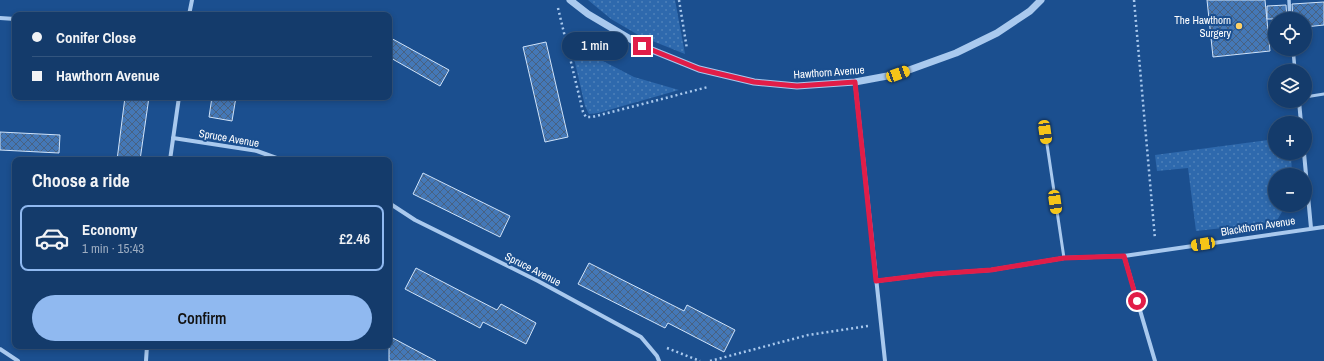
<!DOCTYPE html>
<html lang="en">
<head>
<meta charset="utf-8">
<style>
	body { margin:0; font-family:"Archivo Narrow",sans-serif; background:#1d4271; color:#f1f3f6; height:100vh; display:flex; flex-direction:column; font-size:15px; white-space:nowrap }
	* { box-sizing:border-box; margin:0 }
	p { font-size:13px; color:#9dadc1 }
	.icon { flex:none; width:22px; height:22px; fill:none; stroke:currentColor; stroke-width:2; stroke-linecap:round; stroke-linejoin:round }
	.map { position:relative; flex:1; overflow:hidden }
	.sheet { position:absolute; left:12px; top:157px; width:380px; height:192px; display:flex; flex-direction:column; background:#143b6b; border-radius:8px; box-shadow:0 2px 6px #0003,0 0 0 1px #33557e }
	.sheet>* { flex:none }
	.guide { position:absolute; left:12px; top:12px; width:380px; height:88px; border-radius:8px; box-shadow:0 2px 6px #0003,0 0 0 1px #33557e; display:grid; align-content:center; height:88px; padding:0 20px; background:#143b6b }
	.controls { position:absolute; left:1268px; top:12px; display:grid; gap:8px }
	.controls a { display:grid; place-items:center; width:44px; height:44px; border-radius:50%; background:#143b6b; box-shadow:0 2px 6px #0003,0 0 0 1px #33557e; font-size:20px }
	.end { position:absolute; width:18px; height:18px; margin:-9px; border:5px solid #e11d48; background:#fff; box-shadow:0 0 0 2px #fff }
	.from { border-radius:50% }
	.bubble { position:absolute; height:28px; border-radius:14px; background:#143b6b; box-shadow:0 2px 6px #0003,0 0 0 1px #33557e; font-size:13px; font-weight:600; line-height:28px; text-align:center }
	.car { position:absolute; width:12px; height:24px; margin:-12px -6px; border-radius:5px; box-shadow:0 0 3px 1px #0007; background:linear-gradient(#f5c518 24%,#345 0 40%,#f5c518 0 76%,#345 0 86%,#f5c518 0) }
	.guide b { display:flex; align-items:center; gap:14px; height:38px; font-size:15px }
	.guide b+b { border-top:1px solid #33557e }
	.guide i { width:10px; height:10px; background:#f1f3f6 }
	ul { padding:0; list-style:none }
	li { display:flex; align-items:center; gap:12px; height:66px; margin:0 8px 6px; padding:0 12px; border:2px solid transparent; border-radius:8px }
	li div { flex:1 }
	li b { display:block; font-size:15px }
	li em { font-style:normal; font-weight:600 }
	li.selected { border-color:#90b9f0 }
	li>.icon { width:36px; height:36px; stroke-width:1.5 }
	h2 { padding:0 20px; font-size:18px; line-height:48px }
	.primary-button { display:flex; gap:8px; margin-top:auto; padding:8px 20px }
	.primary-button a { flex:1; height:46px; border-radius:24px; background:#90b9f0; color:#111; font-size:16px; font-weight:600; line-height:46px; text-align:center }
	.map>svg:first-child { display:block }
	.green { fill:url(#green-dots) }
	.building { fill:url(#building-cross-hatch); stroke:#cfe3fa }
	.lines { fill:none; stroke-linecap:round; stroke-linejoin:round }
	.path { stroke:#a9c9ee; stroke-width:2.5; stroke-dasharray:2 3; stroke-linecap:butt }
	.service { stroke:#a9c9ee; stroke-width:3 }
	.pedestrian { stroke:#a9c9ee; stroke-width:3.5 }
	.minor { stroke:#a9c9ee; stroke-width:4 }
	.tertiary { stroke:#a9c9ee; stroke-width:7 }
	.route { stroke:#e11d48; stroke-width:5 }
	.poi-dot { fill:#ffd166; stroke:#1b4f8f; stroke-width:1.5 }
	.labels { text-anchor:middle; stroke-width:4; stroke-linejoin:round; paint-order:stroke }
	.poi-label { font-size:11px; fill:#fff; stroke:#1b4f8f; text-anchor:end }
	.street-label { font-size:11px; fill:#fff; stroke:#1b4f8f }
</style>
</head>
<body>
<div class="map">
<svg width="1324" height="361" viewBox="0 0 1324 361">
	<defs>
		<pattern id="green-dots" width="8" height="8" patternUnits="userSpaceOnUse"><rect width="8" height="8" fill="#2e69ad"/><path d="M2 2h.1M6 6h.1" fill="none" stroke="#4d80b9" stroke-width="1.8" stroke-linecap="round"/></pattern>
		<pattern id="building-cross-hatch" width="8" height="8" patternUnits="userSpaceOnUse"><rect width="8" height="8" fill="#4478b7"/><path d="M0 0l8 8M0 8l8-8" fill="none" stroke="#486282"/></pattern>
	</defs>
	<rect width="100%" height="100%" fill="#1b4f8f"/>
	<g class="green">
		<path d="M588,0H675L685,54L640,36L611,19Z"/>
		<path d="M570,41L599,59L634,77L679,90L598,113L589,114L585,106Z"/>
		<path d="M1275,139V153H1291L1292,175H1275V205H1286L1276,222L1196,231L1188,168L1157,171L1155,155Z"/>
	</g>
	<g class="building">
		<path d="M1207,0H1265L1270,51L1213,57Z"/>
		<path d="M1324,2V25L1305,27V19H1293L1292,4Z"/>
		<path d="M1286,5L1287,19H1267V6Z"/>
		<path d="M389,37L449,70L440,86L389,57Z"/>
		<path d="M546,42L568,137L545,142L523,47Z"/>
		<path d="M125,97H149L140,160H117Z"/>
		<path d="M212,97H236L232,121L209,117Z"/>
		<path d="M0,132L60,135L59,153L0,150Z"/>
		<path d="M423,173L510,216L500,237L413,194Z"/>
		<path d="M589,263L684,311L687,305L735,330L724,352L668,323L665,328L578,284Z"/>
		<path d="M416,268L497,310L501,304L536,323L526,344L483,322L480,328L405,289Z"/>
		<path d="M389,336L436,361H389Z"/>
	</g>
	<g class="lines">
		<g class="path">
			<path d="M679,0L687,49"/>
			<path d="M1134,0L1155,239"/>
			<path d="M558,8L583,112L586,117H592L708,87"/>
			<path d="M667,348L700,361"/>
			<path d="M710,361L808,335L868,326"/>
		</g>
		<g class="service">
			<path d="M1305,97L1324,94"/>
			<path d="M1045,131L1064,258"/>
		</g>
		<g class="pedestrian">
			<path d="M1289,0L1290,19"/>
			<path d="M1293,49L1295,71"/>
		</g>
		<g class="minor">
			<path d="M189,15L192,0"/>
			<path d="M0,18L15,19"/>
			<path d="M855,82L885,361"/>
			<path d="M1299,101L1301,123"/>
			<path d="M173,138L257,151L282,160"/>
			<path d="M1304,153L1311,228"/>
			<path d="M170,160L179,97"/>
			<path d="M389,203L415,220L538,281L641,337L657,356L659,361"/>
			<path d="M1124,256L1324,227"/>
			<path d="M876,281L933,274L991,270L1064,258L1124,256L1155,361"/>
			<path d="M0,349L18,361"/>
			<path d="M146,361L147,346"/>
		</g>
		<path class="tertiary" d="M570,0L588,14L642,46L699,69L754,82L797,86L855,82L898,74L956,53L997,33L1030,11L1041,0"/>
	</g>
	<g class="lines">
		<path class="route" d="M642,46L699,69L754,82L797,86L855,82L876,281L933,274L991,270L1064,258L1124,256L1137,301"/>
	</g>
	<circle class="poi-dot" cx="1239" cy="26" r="4"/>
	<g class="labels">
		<g class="poi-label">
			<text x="1231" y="24">The Hawthorn<tspan x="1231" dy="13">Surgery</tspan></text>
		</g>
		<g class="street-label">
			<text transform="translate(829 72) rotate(-4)" y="4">Hawthorn Avenue</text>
			<text transform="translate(229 138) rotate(10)" y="4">Spruce Avenue</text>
			<text transform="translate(1258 226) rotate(-9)" y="4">Blackthorn Avenue</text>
			<text transform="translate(533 269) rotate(27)" y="4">Spruce Avenue</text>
		</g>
	</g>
</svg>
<div class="controls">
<a><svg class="icon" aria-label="locate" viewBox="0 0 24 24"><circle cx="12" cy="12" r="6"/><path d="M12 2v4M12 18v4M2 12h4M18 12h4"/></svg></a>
<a><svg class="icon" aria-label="layers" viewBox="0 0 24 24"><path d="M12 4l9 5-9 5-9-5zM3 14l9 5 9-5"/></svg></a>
<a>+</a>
<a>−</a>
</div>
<i class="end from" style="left:1137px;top:301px"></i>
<i class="end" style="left:642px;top:46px"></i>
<div class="bubble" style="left:562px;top:32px;width:66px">1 min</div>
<i class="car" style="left:898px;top:74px;rotate:70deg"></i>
<i class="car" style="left:1045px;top:132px;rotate:172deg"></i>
<i class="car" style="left:1055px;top:202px;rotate:172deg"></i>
<i class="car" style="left:1203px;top:244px;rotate:261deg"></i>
<div class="guide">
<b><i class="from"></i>Conifer Close</b>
<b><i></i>Hawthorn Avenue</b>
</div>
<section class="sheet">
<h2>Choose a ride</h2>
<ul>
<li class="selected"><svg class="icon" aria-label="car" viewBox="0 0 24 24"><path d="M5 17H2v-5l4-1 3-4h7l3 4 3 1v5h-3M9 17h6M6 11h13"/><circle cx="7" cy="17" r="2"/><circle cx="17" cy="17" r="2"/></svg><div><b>Economy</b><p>1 min · 15:43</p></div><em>£2.46</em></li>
</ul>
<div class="primary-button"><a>Confirm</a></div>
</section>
</div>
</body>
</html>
